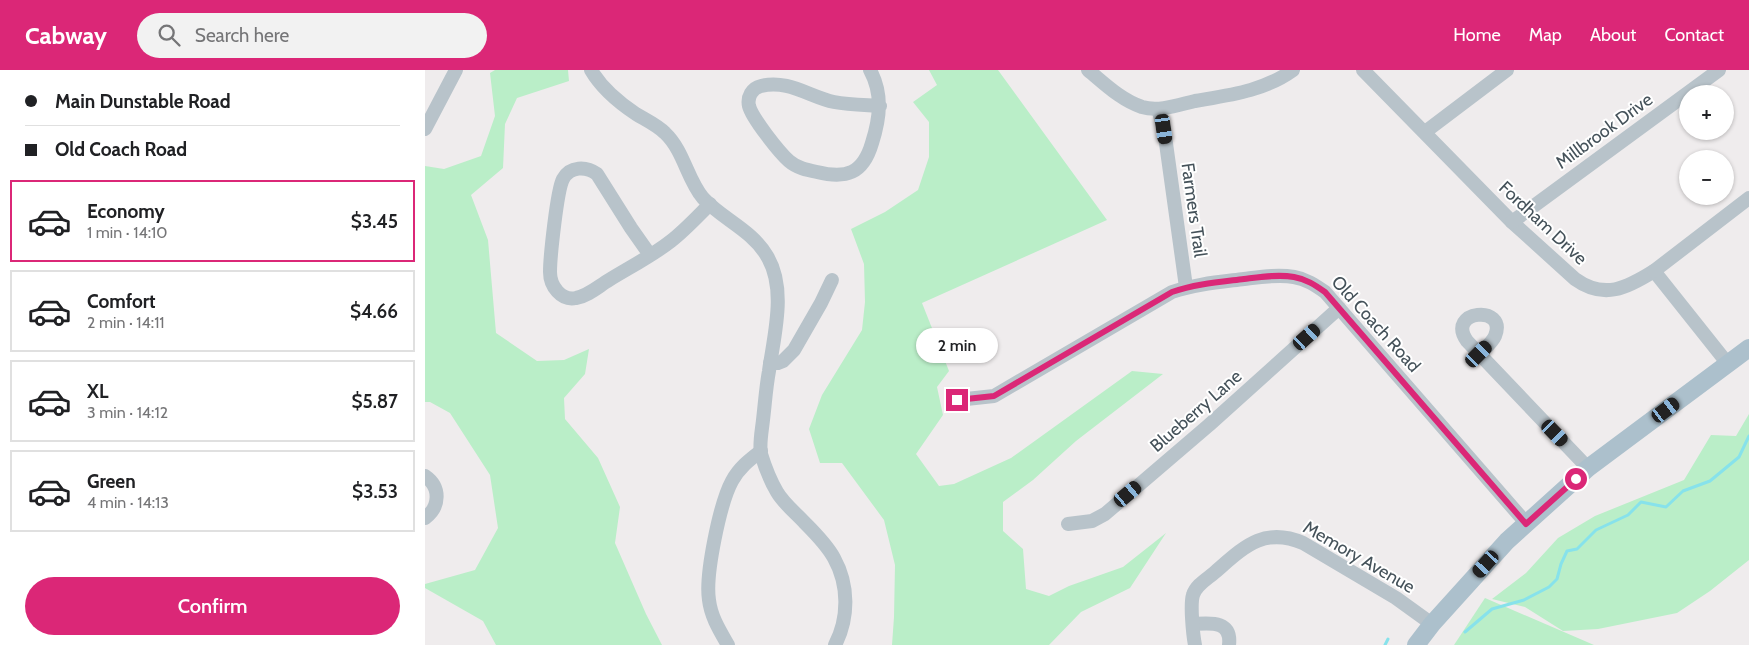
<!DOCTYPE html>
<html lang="en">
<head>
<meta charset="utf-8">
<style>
	body { margin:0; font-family:Cabin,sans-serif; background:#f2f2f2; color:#202124; height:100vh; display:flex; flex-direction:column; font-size:19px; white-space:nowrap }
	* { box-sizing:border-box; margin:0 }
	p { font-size:16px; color:#757577 }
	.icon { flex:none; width:28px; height:28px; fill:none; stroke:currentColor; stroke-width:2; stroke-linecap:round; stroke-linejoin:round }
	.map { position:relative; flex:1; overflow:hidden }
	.drawer { display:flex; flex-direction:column; background:#fff; width:425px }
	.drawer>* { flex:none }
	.hud { display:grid; align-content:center; height:110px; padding:0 25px; background:#fff }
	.tools { position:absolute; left:1254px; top:15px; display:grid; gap:10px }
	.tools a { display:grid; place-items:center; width:55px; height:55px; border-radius:50%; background:#fff; box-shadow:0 1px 4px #0004; font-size:25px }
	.end { position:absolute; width:22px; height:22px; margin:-11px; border:6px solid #db2777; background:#fff; box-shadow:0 0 0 2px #fff }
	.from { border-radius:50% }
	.bubble { position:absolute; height:35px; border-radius:18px; background:#fff; box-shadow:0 1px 4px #0004; font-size:16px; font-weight:600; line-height:35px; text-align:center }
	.car { position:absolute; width:15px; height:30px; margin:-15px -8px; border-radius:6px; box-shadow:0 0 4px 1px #0007; background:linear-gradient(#222 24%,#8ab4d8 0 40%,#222 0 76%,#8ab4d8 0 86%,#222 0) }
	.hud b { display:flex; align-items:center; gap:18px; height:48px; font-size:19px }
	.hud b+b { border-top:1px solid #e0e0e0 }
	.hud i { width:12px; height:12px; background:#202124 }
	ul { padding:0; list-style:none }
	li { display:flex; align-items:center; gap:15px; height:82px; margin:0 10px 8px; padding:0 15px; border:2px solid #e0e0e0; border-radius:0px }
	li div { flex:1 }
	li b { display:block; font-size:19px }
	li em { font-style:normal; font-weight:600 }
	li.on { border-color:#db2777 }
	li>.icon { width:45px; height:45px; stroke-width:1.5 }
	.button { display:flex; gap:10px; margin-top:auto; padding:10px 25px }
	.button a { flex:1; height:58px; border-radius:30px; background:#db2777; color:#fff; font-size:20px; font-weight:600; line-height:58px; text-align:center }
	header { display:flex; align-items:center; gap:30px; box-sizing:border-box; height:70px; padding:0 25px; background:#db2777; color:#fff }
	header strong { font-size:24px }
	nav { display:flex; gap:28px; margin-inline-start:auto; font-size:18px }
	.search { width:350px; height:45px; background:#f2f2f2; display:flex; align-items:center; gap:12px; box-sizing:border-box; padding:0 18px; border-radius:28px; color:#757577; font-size:19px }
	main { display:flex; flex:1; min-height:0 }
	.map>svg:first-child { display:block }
	.green { fill:#baeec8 }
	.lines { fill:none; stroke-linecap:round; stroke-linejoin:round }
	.stream { stroke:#87e2eb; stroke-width:3 }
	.minor { stroke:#b8c3ca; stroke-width:14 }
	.major { stroke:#acc0cc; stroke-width:18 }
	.route { stroke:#db2777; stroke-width:6 }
	.labels { text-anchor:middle; stroke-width:4; stroke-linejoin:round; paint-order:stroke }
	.street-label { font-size:18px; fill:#45525a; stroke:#fff }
</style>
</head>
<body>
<header>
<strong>Cabway</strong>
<div class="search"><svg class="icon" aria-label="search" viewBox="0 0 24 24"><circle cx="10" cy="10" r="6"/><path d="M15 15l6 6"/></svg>Search here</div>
<nav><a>Home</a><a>Map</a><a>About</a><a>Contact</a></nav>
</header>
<main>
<section class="drawer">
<div class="hud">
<b><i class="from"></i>Main Dunstable Road</b>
<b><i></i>Old Coach Road</b>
</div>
<ul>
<li class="on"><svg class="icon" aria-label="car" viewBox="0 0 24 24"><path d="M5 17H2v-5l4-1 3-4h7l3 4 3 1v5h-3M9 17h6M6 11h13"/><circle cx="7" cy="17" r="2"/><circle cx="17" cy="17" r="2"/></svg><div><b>Economy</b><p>1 min · 14:10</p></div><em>$3.45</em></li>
<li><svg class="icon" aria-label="car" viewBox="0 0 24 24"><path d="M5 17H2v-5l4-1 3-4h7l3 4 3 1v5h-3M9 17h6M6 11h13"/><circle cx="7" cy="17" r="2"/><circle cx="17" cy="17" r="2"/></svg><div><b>Comfort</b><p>2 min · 14:11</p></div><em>$4.66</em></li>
<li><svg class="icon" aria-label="car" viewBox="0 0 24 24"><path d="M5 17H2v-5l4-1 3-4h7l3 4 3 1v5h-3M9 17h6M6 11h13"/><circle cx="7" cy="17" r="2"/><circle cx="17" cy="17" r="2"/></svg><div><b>XL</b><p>3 min · 14:12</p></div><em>$5.87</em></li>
<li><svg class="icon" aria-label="car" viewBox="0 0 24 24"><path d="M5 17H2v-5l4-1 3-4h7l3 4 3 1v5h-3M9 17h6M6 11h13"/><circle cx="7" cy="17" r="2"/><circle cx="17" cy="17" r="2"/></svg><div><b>Green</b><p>4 min · 14:13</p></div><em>$3.53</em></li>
</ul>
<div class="button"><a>Confirm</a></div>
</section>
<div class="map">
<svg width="1324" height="575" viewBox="0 0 1324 575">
	<rect width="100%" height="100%" fill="#efeced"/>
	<g class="green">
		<path d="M70,0H143L144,11L92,28L80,54L78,98L46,125L63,170L71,263L112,291L139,290L164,279L160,304L139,328L140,349L173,388L195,437L190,473L221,544L237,575H71L58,551L0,518V514L50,500L73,458L65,405L25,343L5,332H0V96L19,99L56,86L70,46L65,3Z"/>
		<path d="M504,0H573L682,150L497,233L524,301L512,317L518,345L491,384L514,416L529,414L586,388L707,301L738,304L651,371L608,410L578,432V461L598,479L601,519L624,526L644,516L698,497L741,463L705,518L656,542L624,575H467L469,547L470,495L459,450L417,393H395L384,359L397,325L437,260L440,232L439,194L426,159L460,142L493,120L504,87V52L488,32L512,15Z"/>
		<path d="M1324,344V490L1285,521L1252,543L1173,559L1138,561L1100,537L1067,529L1101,503L1133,468L1170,446L1259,410L1286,365L1311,366Z"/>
		<path d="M1060,528L1169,575H1029Z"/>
	</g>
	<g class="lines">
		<g class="stream">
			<path d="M1040,562L1067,539L1099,530L1124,517L1132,509L1136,494L1142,481L1152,479L1171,460L1203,445L1216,432L1241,437L1258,421L1285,411L1314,387L1324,366"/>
			<path d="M960,575L963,569"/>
		</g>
		<g class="minor">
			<path d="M166,0C177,19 193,32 211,44C221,50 232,55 240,63C259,81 262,109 278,128C297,149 327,160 342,186C362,219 349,265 344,301C341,317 340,333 338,350C337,360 334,374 336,384C340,397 345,410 352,422C359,434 371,443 380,453C390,463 402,475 409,488C424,515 424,548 410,575"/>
			<path d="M445,0C458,24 455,48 447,73C438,104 421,109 392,102C382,100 372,98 364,91C354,82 327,48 324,36C322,27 327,18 336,16C363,9 385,27 409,32C424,35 440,35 455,36"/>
			<path d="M663,0C680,14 696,30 717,37C734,42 753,35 770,31C805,25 839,21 868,0"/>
			<path d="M938,0L1087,152L1150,209C1179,230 1202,218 1229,201L1303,294"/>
			<path d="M733,39L739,59L761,217"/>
			<path d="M0,59L31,0"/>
			<path d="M1000,62L1082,0"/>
			<path d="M1087,152L1294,0"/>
			<path d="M225,185L206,158L172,104C161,96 145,96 138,109C132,120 125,188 125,202C125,216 136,231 151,228C163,226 174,216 184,210C205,197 227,186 246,171C260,160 272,147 285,134"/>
			<path d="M1229,201L1324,128"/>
			<path d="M1054,284C1059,279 1067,273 1070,266C1083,234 1020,240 1042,271L1163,398"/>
			<path d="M345,293H353L358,291L369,280L396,233L407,210"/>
			<path d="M532,330L569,326L747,222C770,214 795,212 819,209C835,207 853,204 869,207C881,209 890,215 900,222L1101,453"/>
			<path d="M0,406C16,417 15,437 0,448"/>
			<path d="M643,454L667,451L680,444L784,355L914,238"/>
			<path d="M769,554C785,553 807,550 804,575"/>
			<path d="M303,575C295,561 286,547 284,530C280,505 295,433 307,411C314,398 324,390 336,381"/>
			<path d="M770,575C768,565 765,534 768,525C771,515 782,509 789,503C818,478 838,456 878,473L971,528L1007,554"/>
		</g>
		<path class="major" d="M991,575L1007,554L1082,471L1163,398L1324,278"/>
	</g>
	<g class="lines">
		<path class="route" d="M532,330L569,326L747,222C770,214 795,212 819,209C835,207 853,204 869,207C881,209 890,215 900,222L1101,454L1151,409"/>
	</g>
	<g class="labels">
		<g class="street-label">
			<text transform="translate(1179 61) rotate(-36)" y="6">Millbrook Drive</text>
			<text transform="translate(769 140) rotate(82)" y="6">Farmers Trail</text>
			<text transform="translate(1118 153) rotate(43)" y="6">Fordham Drive</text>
			<text transform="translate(951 254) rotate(48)" y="6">Old Coach Road</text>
			<text transform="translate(771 341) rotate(-41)" y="6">Blueberry Lane</text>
			<text transform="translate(934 487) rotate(30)" y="6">Memory Avenue</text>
		</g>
	</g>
</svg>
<div class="tools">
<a>+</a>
<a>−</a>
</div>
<i class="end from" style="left:1151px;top:409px"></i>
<i class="end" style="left:532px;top:330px"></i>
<div class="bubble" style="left:491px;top:258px;width:82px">2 min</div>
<i class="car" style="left:739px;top:59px;rotate:172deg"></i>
<i class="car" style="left:882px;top:267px;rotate:48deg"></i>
<i class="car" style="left:1054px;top:284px;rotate:45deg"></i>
<i class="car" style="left:1241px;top:340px;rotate:53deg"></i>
<i class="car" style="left:1130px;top:363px;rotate:136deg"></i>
<i class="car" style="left:703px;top:424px;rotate:50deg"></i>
<i class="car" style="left:1061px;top:494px;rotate:222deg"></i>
</div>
</main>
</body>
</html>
